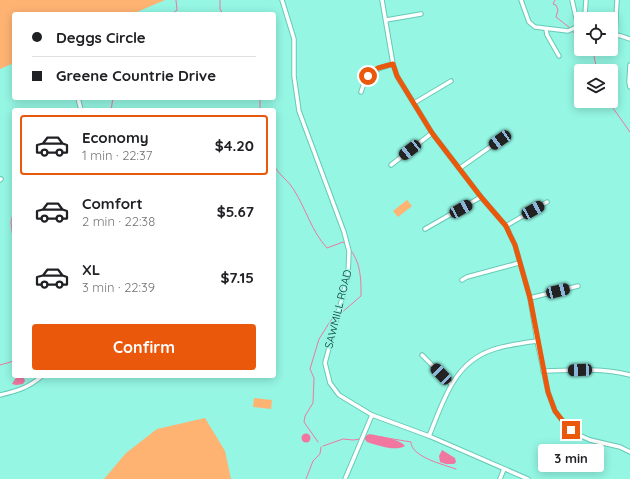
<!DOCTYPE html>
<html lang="en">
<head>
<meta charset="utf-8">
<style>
	body { margin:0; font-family:Quicksand,sans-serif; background:#f6f6f6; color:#202124; height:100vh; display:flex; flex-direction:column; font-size:15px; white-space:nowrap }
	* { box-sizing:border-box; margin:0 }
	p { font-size:13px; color:#757577 }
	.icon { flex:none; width:22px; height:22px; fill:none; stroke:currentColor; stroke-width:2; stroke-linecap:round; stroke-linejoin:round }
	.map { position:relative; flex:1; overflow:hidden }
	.drawer { position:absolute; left:12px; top:108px; width:264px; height:270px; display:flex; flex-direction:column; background:#fff; border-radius:4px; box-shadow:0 2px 10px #0003 }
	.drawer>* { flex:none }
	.hud { position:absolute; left:12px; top:12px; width:264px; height:88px; border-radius:4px; box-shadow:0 2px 10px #0003; display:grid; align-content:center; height:88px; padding:0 20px; background:#fff }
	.tools { position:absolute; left:574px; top:12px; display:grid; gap:8px }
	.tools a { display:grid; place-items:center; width:44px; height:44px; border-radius:4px; background:#fff; box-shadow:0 2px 10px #0003; font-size:20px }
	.end { position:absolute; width:18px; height:18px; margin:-9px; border:5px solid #ea580c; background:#fff; box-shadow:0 0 0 2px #fff }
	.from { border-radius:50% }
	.bubble { position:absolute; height:28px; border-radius:4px; background:#fff; box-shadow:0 2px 10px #0003; font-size:13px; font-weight:700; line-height:28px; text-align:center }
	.car { position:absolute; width:12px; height:24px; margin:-12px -6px; border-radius:5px; box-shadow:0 0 3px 1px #0007; background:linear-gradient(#222 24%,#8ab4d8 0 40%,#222 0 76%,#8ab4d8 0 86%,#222 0) }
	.hud b { display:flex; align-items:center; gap:14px; height:38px; font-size:15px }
	.hud b+b { border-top:1px solid #e0e0e0 }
	.hud i { width:10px; height:10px; background:#202124 }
	ul { padding:7px 0 0; list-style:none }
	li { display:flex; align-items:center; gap:12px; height:60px; margin:0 8px 6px; padding:0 12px; border:2px solid transparent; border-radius:4px }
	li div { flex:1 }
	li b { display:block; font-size:15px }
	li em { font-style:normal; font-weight:700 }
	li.selected { border-color:#ea580c }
	li>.icon { width:36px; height:36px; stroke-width:1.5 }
	.primary-button { display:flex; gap:8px; margin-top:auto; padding:8px 20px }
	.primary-button a { flex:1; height:46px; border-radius:4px; background:#ea580c; color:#fff; font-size:16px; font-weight:700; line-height:46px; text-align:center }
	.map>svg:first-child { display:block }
	.green { fill:#feb373 }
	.water { fill:#f277a0 }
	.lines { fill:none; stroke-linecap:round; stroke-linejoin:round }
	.stream { stroke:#f277a0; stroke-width:1 }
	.minor-casing { stroke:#67c9b7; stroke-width:5.5 }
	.minor { stroke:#fff; stroke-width:3.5 }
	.route { stroke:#ea580c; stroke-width:5 }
	.labels { text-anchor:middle; stroke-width:3; stroke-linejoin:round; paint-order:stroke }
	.street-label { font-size:11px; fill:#0c3831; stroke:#94f6e3 }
</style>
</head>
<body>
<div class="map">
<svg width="630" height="479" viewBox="0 0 630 479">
	<rect width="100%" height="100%" fill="#94f6e3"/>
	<g class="green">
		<path d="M0,0H165L132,14H14V63L0,69Z"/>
		<path d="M407,200L412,206L398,217L393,211Z"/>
		<path d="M254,398L272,400L271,409L253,407Z"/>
		<path d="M205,418L225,451L231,479H104L126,453L157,429Z"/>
	</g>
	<g class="water">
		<path d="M17,376L24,378L25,381L23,384L16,385L12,384Z"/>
		<circle cx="306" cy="438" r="4.5"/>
		<path d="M370,434C379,436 400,439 405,446C396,452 377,445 367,442L364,438L367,435Z"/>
		<path d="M442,450L455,458L456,462L454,464H446L440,462L439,456Z"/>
	</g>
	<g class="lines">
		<g class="stream">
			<path d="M220,0V9L223,14"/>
			<path d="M555,0L553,4L556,5L558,10L556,17L570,28"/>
			<path d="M172,14L177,10L176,0"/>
			<path d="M572,31L581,41"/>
			<path d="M588,49L594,56L597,71"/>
			<path d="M260,98V110"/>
			<path d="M608,101L630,132"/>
			<path d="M111,110L113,98"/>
			<path d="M274,166C279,175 289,181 294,190C306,209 312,232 327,248L343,242L346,244"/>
			<path d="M14,209L11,222L14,248"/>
			<path d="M340,314L361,296C361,279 361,262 349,248"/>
			<path d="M0,365L14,361"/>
			<path d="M381,437L411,442C411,457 445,465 456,469"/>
			<path d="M318,442L304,422L305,416L313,403L314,378L310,369L319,339L331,320L336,317"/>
			<path d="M323,446L343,439L353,440L361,439"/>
			<path d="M306,479L313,461L320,454L321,447"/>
		</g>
		<g class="minor-casing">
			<g id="minor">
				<path d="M282,0L294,39V76L299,111L344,232L349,251L348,276L325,363L330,383L339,395L372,415L429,436L528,479"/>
				<path d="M382,0L393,64L397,76L432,133L481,197L506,226L515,245L530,298L537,341L548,392L555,411L565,424L577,434L590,440L620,447L630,452"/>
				<path d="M521,0L529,22L535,27L568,31L579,26"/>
				<path d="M572,0L577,22L581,29"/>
				<path d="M585,15L586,0"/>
				<path d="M386,20L421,14"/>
				<path d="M546,29L547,35L559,56"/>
				<path d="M611,34L621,36L630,39"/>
				<path d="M615,35L617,0"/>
				<path d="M630,65L629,82L630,87"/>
				<path d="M361,92C367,72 374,69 393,64"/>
				<path d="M78,98L81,110"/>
				<path d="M414,103L451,81"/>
				<path d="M391,165L432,133"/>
				<path d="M460,168L500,140"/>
				<path d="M0,180L1,179"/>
				<path d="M506,226L547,202"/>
				<path d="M425,229L481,197"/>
				<path d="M462,280L467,277L519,263"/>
				<path d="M530,298L578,286"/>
				<path d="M422,355L451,384"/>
				<path d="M543,371C573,370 601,368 630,375"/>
				<path d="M0,395C17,391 28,388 42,376"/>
				<path d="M429,436C443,403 453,363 492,350C506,345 522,343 537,341"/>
				<path d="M345,479L372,415"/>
				<path d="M500,479L504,469"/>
			</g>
		</g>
		<use href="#minor" class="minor"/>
	</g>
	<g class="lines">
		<path class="route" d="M368,76L378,68L393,64L397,76L432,133L481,197L506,226L510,235L515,245L530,298L548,392L555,411L562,420L571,430"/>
	</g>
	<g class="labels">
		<g class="street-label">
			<text transform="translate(338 309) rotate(-76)" y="4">SAWMILL ROAD</text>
		</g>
	</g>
</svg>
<div class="tools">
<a><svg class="icon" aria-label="locate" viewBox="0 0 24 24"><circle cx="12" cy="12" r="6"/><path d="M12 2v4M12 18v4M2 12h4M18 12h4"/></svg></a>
<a><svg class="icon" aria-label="layers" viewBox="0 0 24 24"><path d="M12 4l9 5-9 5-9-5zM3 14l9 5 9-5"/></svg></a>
</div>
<i class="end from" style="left:368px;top:76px"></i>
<i class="end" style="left:571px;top:430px"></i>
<div class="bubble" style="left:538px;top:444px;width:66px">3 min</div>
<i class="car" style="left:500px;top:140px;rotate:235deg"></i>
<i class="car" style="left:410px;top:150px;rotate:232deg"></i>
<i class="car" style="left:461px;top:209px;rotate:61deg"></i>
<i class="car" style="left:533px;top:210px;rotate:61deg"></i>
<i class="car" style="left:558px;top:291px;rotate:76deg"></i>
<i class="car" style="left:580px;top:370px;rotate:268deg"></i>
<i class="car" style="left:441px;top:374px;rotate:316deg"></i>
<div class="hud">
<b><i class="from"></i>Deggs Circle</b>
<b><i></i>Greene Countrie Drive</b>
</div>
<section class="drawer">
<ul>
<li class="selected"><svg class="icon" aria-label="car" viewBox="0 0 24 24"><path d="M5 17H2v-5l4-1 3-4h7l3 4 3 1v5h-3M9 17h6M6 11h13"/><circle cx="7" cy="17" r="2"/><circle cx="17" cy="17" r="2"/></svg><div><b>Economy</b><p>1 min · 22:37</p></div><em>$4.20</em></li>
<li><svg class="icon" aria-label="car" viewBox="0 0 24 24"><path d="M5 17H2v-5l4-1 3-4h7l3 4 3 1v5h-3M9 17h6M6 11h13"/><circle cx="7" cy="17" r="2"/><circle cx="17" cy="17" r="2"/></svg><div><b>Comfort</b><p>2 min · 22:38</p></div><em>$5.67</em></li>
<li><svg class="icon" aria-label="car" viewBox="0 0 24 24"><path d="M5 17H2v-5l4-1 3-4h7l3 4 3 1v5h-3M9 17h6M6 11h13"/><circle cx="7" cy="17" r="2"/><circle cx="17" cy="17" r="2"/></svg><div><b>XL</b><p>3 min · 22:39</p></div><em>$7.15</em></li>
</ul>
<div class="primary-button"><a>Confirm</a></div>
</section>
</div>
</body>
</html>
